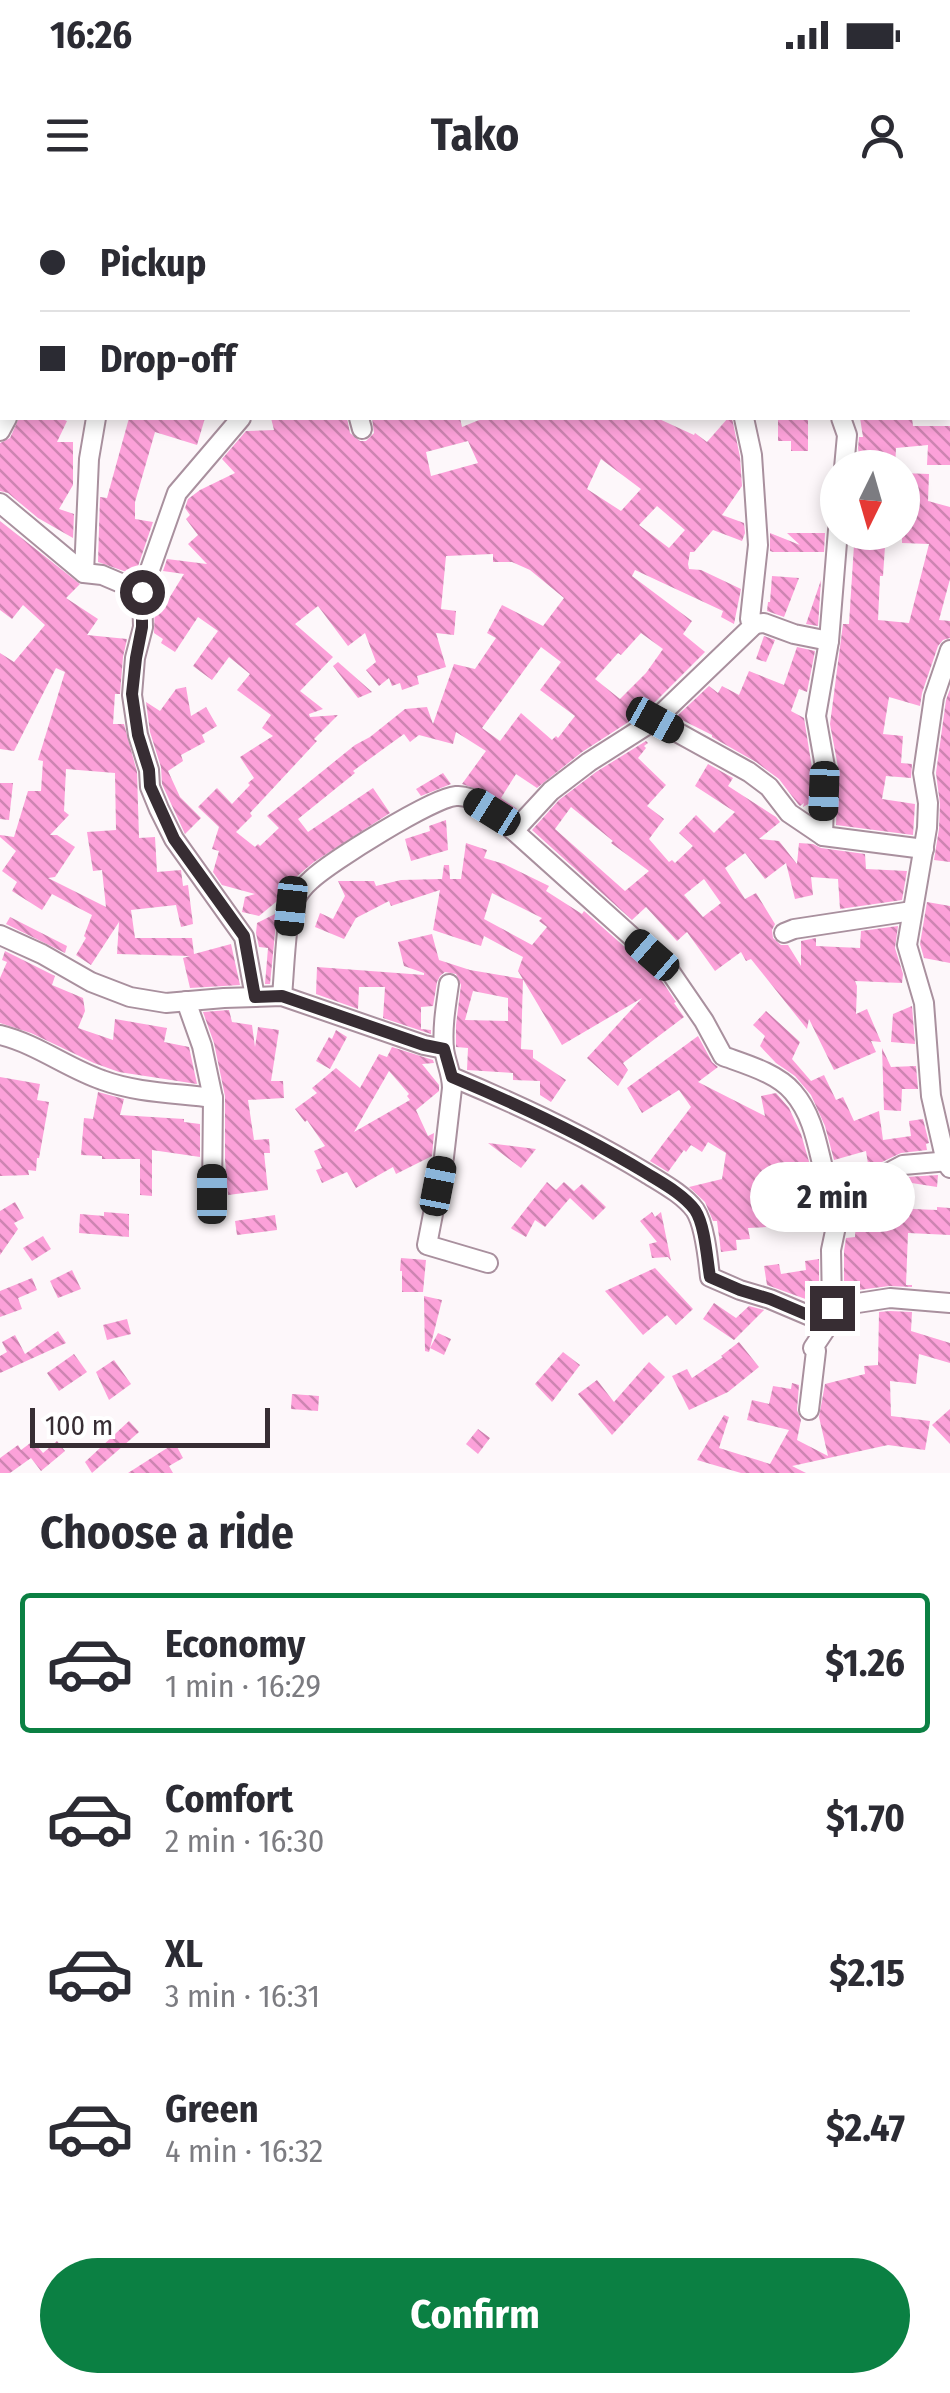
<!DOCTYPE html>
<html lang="en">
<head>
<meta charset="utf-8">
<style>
	body { margin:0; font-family:"Fira Sans Condensed",sans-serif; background:#f7f7f7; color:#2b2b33; height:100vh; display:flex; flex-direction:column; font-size:38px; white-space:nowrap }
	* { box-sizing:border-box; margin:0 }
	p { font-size:32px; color:#7c7c81 }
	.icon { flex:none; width:55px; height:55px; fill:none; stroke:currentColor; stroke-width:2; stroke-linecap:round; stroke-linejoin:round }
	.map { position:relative; height:1273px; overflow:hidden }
	.panel { display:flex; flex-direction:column; background:#fff; flex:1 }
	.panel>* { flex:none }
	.hud { position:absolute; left:0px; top:0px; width:950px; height:220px; box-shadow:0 5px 15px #0003; display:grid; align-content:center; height:220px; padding:0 40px; background:#fff }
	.needle { width:65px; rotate:185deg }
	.controls { position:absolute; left:820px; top:250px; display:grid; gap:20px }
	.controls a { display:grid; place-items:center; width:100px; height:100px; border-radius:50%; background:#fff; box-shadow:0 5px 15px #0003; font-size:50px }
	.scale { position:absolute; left:30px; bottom:25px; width:240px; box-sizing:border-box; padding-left:10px; border:5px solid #372d33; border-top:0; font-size:28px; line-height:35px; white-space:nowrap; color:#372d33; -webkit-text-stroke:8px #fff; paint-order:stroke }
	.end { position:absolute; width:45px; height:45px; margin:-22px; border:12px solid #372d33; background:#fff; box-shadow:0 0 0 5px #fff }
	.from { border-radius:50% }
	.bubble { position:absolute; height:70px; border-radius:35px; background:#fff; box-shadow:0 5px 15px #0003; font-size:32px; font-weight:700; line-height:70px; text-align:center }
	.car { position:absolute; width:30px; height:60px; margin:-30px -15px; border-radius:12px; box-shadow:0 0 8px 2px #0007; background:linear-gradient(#222 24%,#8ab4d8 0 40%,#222 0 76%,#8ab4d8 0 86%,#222 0) }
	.hud b { display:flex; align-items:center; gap:35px; height:95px; font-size:38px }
	.hud b+b { border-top:2px solid #e1e1e2 }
	.hud i { width:25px; height:25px; background:#2b2b33 }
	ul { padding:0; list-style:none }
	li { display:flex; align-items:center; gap:30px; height:140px; margin:0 20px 15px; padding:0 20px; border:5px solid transparent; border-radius:10px }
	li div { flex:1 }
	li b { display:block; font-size:38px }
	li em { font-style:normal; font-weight:700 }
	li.current { border-color:#0b8043 }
	li>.icon { width:90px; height:90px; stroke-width:1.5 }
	h2 { padding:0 40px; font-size:45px; line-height:120px }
	.button { display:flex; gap:20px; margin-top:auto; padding:20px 40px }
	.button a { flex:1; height:115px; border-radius:60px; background:#0b8043; color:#fff; font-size:40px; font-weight:700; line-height:115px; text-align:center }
	.status { display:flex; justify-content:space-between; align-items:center; height:70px; padding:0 50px; background:#fff; direction:ltr }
	.status svg { height:28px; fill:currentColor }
	header { display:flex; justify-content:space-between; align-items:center; height:130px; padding:0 40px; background:#fff; font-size:45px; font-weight:700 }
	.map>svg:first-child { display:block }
	.building { fill:url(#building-back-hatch); fill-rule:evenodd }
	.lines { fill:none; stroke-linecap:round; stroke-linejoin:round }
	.minor-casing { stroke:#a9909e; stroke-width:22 }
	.path { stroke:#938b90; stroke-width:2.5; stroke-dasharray:5 5; stroke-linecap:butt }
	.minor { stroke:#fff; stroke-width:18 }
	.route { stroke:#372d33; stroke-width:12 }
</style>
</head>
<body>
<div class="status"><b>16:26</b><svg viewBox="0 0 49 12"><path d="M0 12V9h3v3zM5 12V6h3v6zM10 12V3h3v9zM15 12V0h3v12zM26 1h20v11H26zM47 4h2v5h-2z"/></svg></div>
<header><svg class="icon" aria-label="menu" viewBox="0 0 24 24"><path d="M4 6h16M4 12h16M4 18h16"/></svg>Tako<svg class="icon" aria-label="person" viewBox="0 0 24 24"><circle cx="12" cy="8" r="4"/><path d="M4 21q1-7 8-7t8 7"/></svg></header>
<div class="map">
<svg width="950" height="1273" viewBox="0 0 950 1273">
	<defs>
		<pattern id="building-back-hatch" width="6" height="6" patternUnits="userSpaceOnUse" patternTransform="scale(2.5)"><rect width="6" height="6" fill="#fca1d9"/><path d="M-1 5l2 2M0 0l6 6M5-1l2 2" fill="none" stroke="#cd84b1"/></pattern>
	</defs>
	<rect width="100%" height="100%" fill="#fdf7fa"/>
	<g class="building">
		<path d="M19,218H60L67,221L57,242H73V285L59,309L74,314L73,338L38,318L8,293L0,291V243L10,238Z"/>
		<path d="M129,218H205L197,245L155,232L135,302V319L153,322L135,375L98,362L100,297L107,298Z"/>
		<path d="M271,218H347L350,233L360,241H366L374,233L372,218H460L462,227L484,218H657L694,235L695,233L707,242L728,218H732L740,257L742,286L722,315L744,323L745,333L742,341L713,330L694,352H690L688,364L689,369L701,370L741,389L734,424L721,417L723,411L635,370L632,376L692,421L683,434L705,452L647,510L582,552L537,588L516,574L501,598L517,609L513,613L485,592L462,584L486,551L456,532L453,544L419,535L410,542L404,534L353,571L355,573L298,619L308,632L373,588L390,613L314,662L296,677L282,697L259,716L242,712L245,697L255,694L222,685L213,672L219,651L212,649L219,627L198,607L217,588L232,604L250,585L248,583L254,578L240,557L273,536L262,528L271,515L237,490L250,474L229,457L212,480L193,466L218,431L198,417L175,452L161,443L163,439L154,433L155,400L165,405L184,374L163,371L167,359L207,364L188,344L198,335L186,319L190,315L185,308L188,299L200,290L235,273L222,259L246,231L274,230ZM468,241L478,263L431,276L426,252ZM601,259L641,289L621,311L587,289ZM657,306L685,330L669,348L639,325ZM493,354V362H512L530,370L564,398L543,426L502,405L487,433L496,438L475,469L454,464L433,524L427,507L405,509L370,537L355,545L267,616L279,628L260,646L258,644L255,647L236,632L252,616L250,613L317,541L314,539L338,515L310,517L309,514L323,509L300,491L333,457L295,424L318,406L348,446L365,433L376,462L366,470L379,486L389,478L392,486L400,483L402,490L419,484L417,476L446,467L436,433L454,435L456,411L441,409L446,356ZM641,433L663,449L646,473L620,499L595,479L618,453L621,455ZM541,447L561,462L540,490L575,516L558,538L556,536L552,540L521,513L500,541L482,528Z"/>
		<path d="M778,218H808V251H791V241H778Z"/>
		<path d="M860,218H912L913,226H950V265H927L928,245L896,248L895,268H861L858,248L859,237H863Z"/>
		<path d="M902,273L929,274L928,301L950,307V379L939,420L950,421V438L943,440L938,446L922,493L920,506L889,497L883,534L903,536L901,563L912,564L911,578L886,576L882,599L915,604L913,635L836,625L838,567L830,524L843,424H849L854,345L885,346L883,376H880L878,420L909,423L929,344L902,343Z"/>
		<path d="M0,321L80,384L66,398L98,419L87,435L127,439L123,457L120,494H115L113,524H124L137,572L139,638L155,637L157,672L181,670L183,686L188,685L193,724L181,727L176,705L131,710L135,738H192L194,754L231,744L240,785L190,788L183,758L190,756L117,754L119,722L91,765L76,755L86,738L84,736L92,715L52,694L42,710L12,691L17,682L2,671L16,651L0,637V635L14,637L28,591H41L43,561L38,560L65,472L56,468L14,551L0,549V453L14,462L45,425L23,405L12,419L0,410ZM66,569L115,573L116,630L87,632L93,671L102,670L106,707L48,678L55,677L75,647L57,635H50L69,615L64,611Z"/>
		<path d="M770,333L800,345L787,333H825L824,352H773L770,351Z"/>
		<path d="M772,376L799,378L784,417L767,411L768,402H770Z"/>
		<path d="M821,380L818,426L806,424Z"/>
		<path d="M764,436L775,440L766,462L756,459Z"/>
		<path d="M797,447L815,451L807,492L799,489L791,511L804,518L812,568V602L803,607L804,603L800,606L798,604L779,579L756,562L712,537V535L676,517L709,486L718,493L722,486L739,495L749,471L784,485Z"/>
		<path d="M338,462L372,492L358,498L333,466Z"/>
		<path d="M186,487L191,516L206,507L217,526L202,535L205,542L181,555L183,561L168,571L180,597L201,618L185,634L162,584L161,567L150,532L146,502L160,511L176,489Z"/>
		<path d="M950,489V662L934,660L939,629L940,604L936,573L946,500Z"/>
		<path d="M646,541L648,543L644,546L646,548L638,558L666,585L647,606L664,619L649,639L669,662L672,660L675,663L693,646L679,633L696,615L714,633L735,612L695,586L708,564L733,578L728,586L776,617L780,622L759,639L779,641L797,664L799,643L813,644L821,648L865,654L866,669L907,671L902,700L840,709L838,679L811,677L813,695L795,699L786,663L765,679L745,653L725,668L745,699L756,693L775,724L772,730L773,738L781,745H788L801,766V741L816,738V746L860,748L861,731L898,726L895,748L903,774L902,783L855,781L857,786L856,814L867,809L881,842L871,841L876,852L834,870L809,819L807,829L751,759L746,761L741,752L715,771L687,732L677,741L646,707L632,720L532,630L559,600L596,572ZM571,607L613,641L611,643L649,671L625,691L555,629ZM704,679L721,703L703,717L684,695Z"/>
		<path d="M443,573L451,584L421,596L416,589Z"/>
		<path d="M0,583H13L9,620L0,619Z"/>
		<path d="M446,620L448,650L411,661L405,639L430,631L429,626Z"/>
		<path d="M466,643L487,650L484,658L504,664L549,686L546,691L582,714L584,711L660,778L676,802L674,803L684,817L623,863L628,870L618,886L587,858L642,798L562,845L518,771L523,757L484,736L481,746L433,730L440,690L391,706L389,701L356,718L344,739L315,727L320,713L333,719L345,696L338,681H374L376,686L401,680L442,679L444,665H449L450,679H461ZM492,693L542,718L539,721L547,727L532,745L484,719Z"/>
		<path d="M927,702L950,706V763L924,758L920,744Z"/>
		<path d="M277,713L270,784H265L268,748L259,747L256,733L257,723Z"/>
		<path d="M10,717L67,746L65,753L6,724Z"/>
		<path d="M432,734L439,760L470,770L523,779L521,849L533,850V858L566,880L551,902L540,895V881L513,880V873L467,870L468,848L456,847V825L461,785L456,774L445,772L440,776L437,782L433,806L421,807V829L431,830V834L383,818L385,787H359L358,809L316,794L317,767L424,775V773L404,766L398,742ZM473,791L508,798V821L465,820Z"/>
		<path d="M5,751L55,776L52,785L83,798L85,811L78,828L113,840L115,819L167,828L164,842L189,847L197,884L119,872L94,863L31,833L0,823V778L7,762L2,760Z"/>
		<path d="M912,806L915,844L891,842L893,814Z"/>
		<path d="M229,810L232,822L252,825L255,847L258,827L279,830L271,881H283L284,898L248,900L254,940L269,939L270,953H264L268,990L228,995L225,959V896L214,843L203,812Z"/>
		<path d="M766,811L800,842L792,859L811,881L824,875L836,900L843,897L854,921L879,911L883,940L911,936L909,921L923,919L929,943L926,944L927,950L901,953L882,962L868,964L866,951L834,960L825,926L811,895L795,876L776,863L760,846L765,836L753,825Z"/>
		<path d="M336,830L347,837L330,869L316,861L329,837L332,839Z"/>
		<path d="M698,836L712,862L718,867L698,882L765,916L761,896L776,893L789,908L801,934L825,1017L824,1024L748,1028L750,1039L736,1040L737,1050L721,1052L717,1021H713L705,1002L689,987L722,979L726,953L708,942L702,952L691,945L686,952L684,950L668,972L650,961L691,907L679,890L642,913L627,888Z"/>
		<path d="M392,847L433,860L434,863L422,864L439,885V891L416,910L428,936L434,933L432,956L396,974L393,967L356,988L347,972L322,983L316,970L322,968L314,951L325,946L307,920L305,922L295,909L317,893L312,888L336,868L360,888L379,854L387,857ZM389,871L409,894L407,896L410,900L354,932Z"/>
		<path d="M882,848L891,867L916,866L918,889H902L901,911L884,910Z"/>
		<path d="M0,877L40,884L37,900L49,902L39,958H37L36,971L28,970L29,975L0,976Z"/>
		<path d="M98,892L124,899L120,915L184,919V922L200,924V957L152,950V996L140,995V959H102V956L81,955L84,918L93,919Z"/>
		<path d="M488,943L536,949L521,968Z"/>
		<path d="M938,975L937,987L899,981L907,977Z"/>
		<path d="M547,982L556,990L564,982L574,991L582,984L606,1007L593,1020L570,998L545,1027L535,1020L526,1037L512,1029L511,1028Z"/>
		<path d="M15,1002L24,1018L14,1023L18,1029L0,1055V1011Z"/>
		<path d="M867,1007L937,1010V1007L950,1008V1035L908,1033L906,1085H912V1087L889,1086L844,1092V1051L846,1038L855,1037L856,1022H863V1011Z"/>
		<path d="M104,1012L129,1014V1037L79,1033L80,1014L104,1016Z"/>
		<path d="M652,1012L655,1017L661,1012L671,1061L668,1057L652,1058L649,1044L657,1042L640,1021Z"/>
		<path d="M275,1015L277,1030L237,1035L235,1021Z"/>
		<path d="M43,1036L51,1049L32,1061L23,1048Z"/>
		<path d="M401,1058L426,1060L423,1092H402V1071H400Z"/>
		<path d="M819,1059V1103L813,1104L811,1101L767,1085L764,1066L779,1064L781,1074L806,1070L805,1061Z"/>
		<path d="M655,1068L693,1109L676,1125L667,1115L643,1135L605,1091Z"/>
		<path d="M72,1070L81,1089L58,1098L50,1081Z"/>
		<path d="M32,1078L37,1090L18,1098L22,1109L0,1117V1091Z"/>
		<path d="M424,1096L442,1100L429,1152L425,1151Z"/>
		<path d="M714,1103L736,1118L749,1106L764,1110L734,1140L703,1119Z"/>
		<path d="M890,1111L912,1112L911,1131L950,1143V1163L919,1154L916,1184L890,1181L891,1216L930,1221L925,1250L888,1245L792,1266L806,1273H741L697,1260L724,1215L729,1217L719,1248L770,1264L789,1230L747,1220L752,1200L769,1204L773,1186L791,1189L792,1183L799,1185L797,1210L801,1220L797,1240L828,1256L819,1217L825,1184L865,1174L864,1166L878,1165L879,1112Z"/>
		<path d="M127,1119L131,1134L107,1140L103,1125Z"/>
		<path d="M58,1131L66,1143L0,1173V1156L7,1152L2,1142L15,1135L25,1154Z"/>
		<path d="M438,1133L451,1139L444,1155L430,1148Z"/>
		<path d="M739,1142L759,1167L728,1192L689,1210L672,1176L687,1169L692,1178L723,1157L721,1156Z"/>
		<path d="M563,1152L580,1165L552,1202L535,1184Z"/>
		<path d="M74,1154L87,1172L59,1191L47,1173Z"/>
		<path d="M114,1160L131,1184L109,1200L96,1172Z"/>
		<path d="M649,1162L665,1177L612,1235L578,1194L597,1180L614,1202Z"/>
		<path d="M292,1194L319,1196L318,1211L291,1209Z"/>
		<path d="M950,1209V1244L932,1225Z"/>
		<path d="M129,1221L139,1232L92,1273L85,1262Z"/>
		<path d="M478,1229L490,1238L478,1254L466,1244Z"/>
		<path d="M33,1241L43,1253L57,1241L65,1251L41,1271L31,1258L10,1273H0V1258L18,1245L21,1250Z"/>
		<path d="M175,1243L183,1258L169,1266L173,1273H128Z"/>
	</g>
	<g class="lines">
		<g class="minor-casing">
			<g id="minor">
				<path d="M588,0V2"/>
				<path d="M881,0V2"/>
				<path d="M113,2L114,0"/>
				<path d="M211,2L212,0"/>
				<path d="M342,2L343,0"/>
				<path d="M0,150H2"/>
				<path d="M241,218L177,293L142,392L143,427L135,458L132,495L138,535L149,570L150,587L159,609L174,639L244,737L255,797"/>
				<path d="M359,218L362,229"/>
				<path d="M744,218L752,255L758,345L750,419L755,424L764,423L794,434L829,441"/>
				<path d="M841,218L847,235L844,268"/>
				<path d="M0,231L7,218"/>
				<path d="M0,303L84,373L102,375L142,392"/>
				<path d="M84,373L89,259L96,218"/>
				<path d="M950,450L934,497L923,573L928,603L927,628L907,745L924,803L931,896L946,962L950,968"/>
				<path d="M655,520L749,572L769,587L789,613L823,636L924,649"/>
				<path d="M514,631L551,591L589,562L655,520L755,424"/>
				<path d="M823,636L825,567L816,516L829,441L838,330"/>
				<path d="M784,733L794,729L912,711"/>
				<path d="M0,735L42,754L91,782L130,797L166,803L224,798L282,796L424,845L444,849"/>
				<path d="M449,784C446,805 442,827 444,849C446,863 452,874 452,888L444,957L427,1045L488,1063"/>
				<path d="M282,796C284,776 286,719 292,705C296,697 304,686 311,680C330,662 432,598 456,596C477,594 499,618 514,631L669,770L704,821L723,856C745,864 777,873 793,892C813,915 817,944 824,972C828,987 834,1002 838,1017"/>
				<path d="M186,801L202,846L213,898L212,995"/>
				<path d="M0,835C37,844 67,868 102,880C137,893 177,893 213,898"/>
				<path d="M452,877C519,905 584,935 646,973C662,983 683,994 695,1010C705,1025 708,1059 710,1077L740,1090L770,1099L829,1124"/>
				<path d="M832,1107L890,1098L950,1103"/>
				<path d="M809,1210L816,1151L813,1148L829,1124L832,1107L831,1050L838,1017L886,974L903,965L950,961"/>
			</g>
		</g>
		<path class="path" d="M458,2L460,0"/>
		<use href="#minor" class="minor"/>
	</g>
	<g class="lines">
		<path class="route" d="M142,392V427L136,458L132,494L138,535L149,570L150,586L174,639L244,736L255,797L282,796L424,845L444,849L452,877C519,905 584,935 646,973C662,983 683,994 695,1010C705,1025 707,1059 710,1077L740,1090L770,1099L829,1124L832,1108"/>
	</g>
</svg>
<div class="controls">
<a><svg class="needle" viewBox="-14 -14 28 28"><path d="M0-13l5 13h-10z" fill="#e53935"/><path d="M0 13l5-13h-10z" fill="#7c7c81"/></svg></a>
</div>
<div class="scale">100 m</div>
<i class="end from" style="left:142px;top:392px"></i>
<i class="end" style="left:832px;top:1108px"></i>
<div class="bubble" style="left:750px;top:962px;width:165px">2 min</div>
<i class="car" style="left:655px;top:520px;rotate:119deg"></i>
<i class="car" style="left:824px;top:591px;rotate:182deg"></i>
<i class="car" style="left:492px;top:612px;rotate:302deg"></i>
<i class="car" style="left:291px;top:706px;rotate:186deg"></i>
<i class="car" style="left:652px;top:755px;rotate:311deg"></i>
<i class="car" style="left:438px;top:986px;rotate:11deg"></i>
<i class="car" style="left:212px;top:994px;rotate:0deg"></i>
<div class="hud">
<b><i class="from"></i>Pickup</b>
<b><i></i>Drop-off</b>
</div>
</div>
<section class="panel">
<h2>Choose a ride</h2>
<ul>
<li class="current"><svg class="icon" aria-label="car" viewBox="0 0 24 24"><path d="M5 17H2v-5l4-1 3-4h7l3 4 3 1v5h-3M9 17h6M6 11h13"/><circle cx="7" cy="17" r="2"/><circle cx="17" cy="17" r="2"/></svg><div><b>Economy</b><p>1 min · 16:29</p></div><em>$1.26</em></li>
<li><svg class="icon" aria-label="car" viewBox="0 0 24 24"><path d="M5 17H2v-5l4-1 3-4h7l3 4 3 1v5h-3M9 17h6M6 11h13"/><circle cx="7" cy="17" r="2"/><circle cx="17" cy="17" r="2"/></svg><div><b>Comfort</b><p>2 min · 16:30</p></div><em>$1.70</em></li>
<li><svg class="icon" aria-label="car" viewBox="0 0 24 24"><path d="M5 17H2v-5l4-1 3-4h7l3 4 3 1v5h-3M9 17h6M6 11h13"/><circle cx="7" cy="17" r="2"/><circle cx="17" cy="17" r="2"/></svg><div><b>XL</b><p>3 min · 16:31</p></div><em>$2.15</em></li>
<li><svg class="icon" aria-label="car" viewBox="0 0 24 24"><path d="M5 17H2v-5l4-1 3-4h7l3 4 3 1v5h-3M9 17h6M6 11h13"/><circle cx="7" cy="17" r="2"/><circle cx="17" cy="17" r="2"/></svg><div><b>Green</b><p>4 min · 16:32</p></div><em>$2.47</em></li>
</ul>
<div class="button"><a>Confirm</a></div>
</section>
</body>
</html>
